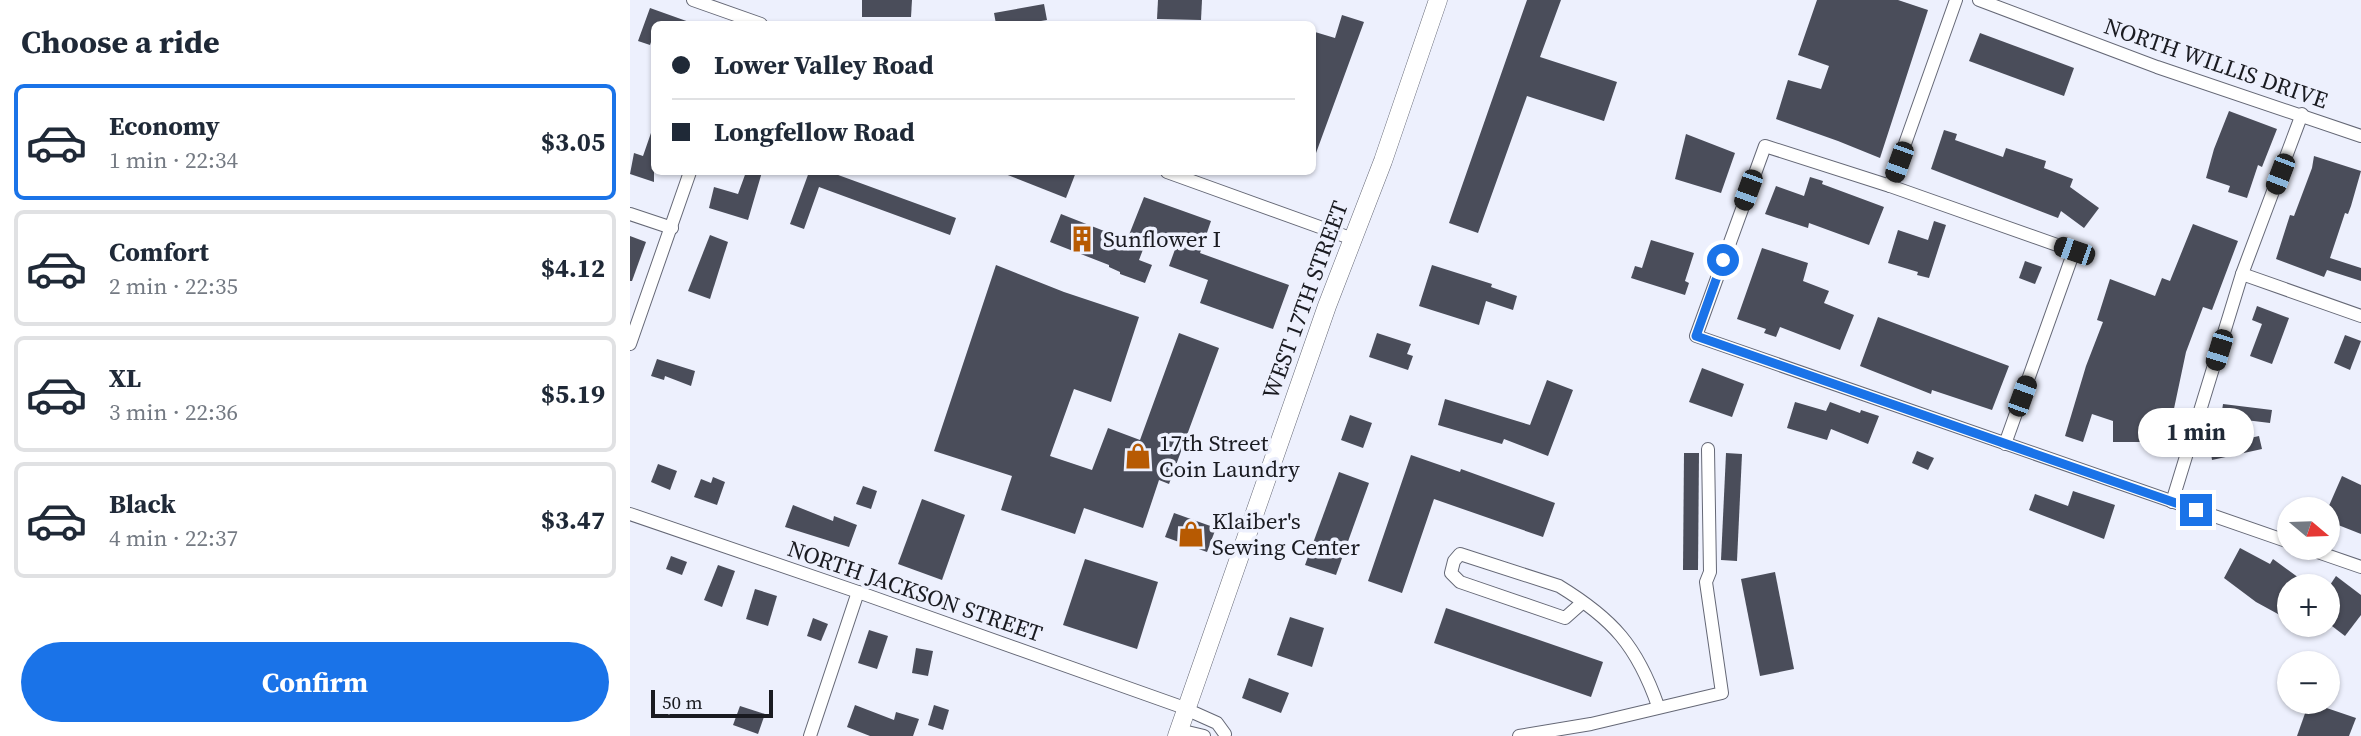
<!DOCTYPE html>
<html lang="en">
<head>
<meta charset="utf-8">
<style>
	body { margin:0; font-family:"Source Serif 4",serif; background:#f6f6f7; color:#1f2937; height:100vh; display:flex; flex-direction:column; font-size:26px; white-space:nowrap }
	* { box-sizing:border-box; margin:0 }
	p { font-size:23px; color:#747a83 }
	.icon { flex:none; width:38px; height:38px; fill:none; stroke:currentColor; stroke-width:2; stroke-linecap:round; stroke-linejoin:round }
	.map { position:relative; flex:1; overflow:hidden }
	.sheet { display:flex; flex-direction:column; background:#fff; width:630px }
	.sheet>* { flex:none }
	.guide { position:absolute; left:21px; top:21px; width:665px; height:154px; border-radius:10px; box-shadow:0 2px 5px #0004; display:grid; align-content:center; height:154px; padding:0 21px; background:#fff }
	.needle { width:46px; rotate:109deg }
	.tools { position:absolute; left:1647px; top:497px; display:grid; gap:14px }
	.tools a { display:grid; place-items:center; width:63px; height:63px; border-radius:50%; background:#fff; box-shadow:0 2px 5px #0004; font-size:35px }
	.scale { position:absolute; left:21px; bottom:18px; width:122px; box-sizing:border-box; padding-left:7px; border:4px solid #1a1b21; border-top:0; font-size:19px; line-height:24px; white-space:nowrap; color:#1a1b21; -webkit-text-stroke:5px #edf0fd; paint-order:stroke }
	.end { position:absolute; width:32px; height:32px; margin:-16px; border:9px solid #1a73e8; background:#fff; box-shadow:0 0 0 4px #fff }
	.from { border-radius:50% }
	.bubble { position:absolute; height:49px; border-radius:24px; background:#fff; box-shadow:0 2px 5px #0004; font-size:23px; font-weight:700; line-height:49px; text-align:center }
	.car { position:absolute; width:21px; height:42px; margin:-21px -10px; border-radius:9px; box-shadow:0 0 5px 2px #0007; background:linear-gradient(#222 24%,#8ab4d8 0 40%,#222 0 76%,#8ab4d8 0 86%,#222 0) }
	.guide b { display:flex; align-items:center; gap:24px; height:66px; font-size:26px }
	.guide b+b { border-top:2px solid #e0e1e3 }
	.guide i { width:18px; height:18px; background:#1f2937 }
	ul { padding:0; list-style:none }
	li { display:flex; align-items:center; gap:21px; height:116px; margin:0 14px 10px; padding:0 7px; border:4px solid #e0e1e3; border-radius:10px }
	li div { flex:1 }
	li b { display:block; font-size:26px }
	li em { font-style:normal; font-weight:700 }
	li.active { border-color:#1a73e8 }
	li>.icon { width:63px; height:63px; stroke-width:1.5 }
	h2 { padding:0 21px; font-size:32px; line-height:84px }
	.primary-button { display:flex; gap:14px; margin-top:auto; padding:14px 21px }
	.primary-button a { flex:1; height:80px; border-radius:42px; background:#1a73e8; color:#fff; font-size:28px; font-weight:700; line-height:80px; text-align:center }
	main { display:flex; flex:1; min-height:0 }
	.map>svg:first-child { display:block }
	.building { fill:#4a4d5a }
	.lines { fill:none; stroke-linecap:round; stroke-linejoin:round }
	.minor-casing { stroke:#656876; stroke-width:14 }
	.secondary-casing { stroke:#656876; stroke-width:19 }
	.minor { stroke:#fff; stroke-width:12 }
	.secondary { stroke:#fff; stroke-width:18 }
	.route { stroke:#1a73e8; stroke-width:9 }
	.labels { text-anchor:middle; stroke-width:7; stroke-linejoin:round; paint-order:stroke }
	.street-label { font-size:23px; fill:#1a1b21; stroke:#edf0fd }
	.poi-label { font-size:23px; fill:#1a1b21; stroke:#edf0fd; text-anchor:start }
</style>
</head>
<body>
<main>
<section class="sheet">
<h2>Choose a ride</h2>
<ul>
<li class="active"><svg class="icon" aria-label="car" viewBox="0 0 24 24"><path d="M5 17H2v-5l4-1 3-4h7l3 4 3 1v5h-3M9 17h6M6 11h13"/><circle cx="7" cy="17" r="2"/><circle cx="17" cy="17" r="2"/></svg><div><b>Economy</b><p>1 min · 22:34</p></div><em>$3.05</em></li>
<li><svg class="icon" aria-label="car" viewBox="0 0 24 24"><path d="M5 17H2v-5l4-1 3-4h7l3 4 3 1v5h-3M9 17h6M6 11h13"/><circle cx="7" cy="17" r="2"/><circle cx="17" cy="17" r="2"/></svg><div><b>Comfort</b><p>2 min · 22:35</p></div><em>$4.12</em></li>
<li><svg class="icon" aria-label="car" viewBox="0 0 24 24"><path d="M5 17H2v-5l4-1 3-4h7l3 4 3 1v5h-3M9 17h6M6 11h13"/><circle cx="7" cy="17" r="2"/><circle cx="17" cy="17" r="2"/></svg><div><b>XL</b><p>3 min · 22:36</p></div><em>$5.19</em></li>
<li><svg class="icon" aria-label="car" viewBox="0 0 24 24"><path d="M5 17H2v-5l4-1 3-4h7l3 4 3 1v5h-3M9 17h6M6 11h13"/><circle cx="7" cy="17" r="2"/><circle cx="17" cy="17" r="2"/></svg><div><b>Black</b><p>4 min · 22:37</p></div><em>$3.47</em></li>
</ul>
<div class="primary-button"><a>Confirm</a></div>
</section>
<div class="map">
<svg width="1731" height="736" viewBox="0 0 1731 736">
	<rect width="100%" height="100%" fill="#edf0fd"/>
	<g class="building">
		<path d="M232,0H282L281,17H232Z"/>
		<path d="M528,0H572L571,20L527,19Z"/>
		<path d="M897,0H931L910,57L987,82L974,121L897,96L848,233L819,223Z"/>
		<path d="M1187,0H1268L1298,10L1250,158L1208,141L1146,119L1158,80L1191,89L1199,66L1168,55Z"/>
		<path d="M414,4L417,20L411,21V24H366L364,13Z"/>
		<path d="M20,8L62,23V24H24V33L20,45L8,41Z"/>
		<path d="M712,15L734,22L682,164V41L685,32L705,38Z"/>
		<path d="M1350,33L1444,68L1434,96L1339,61Z"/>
		<path d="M1599,111L1647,129L1632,167L1628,165L1617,198L1598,192L1600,186L1576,178L1584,149Z"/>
		<path d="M22,130H24V182L0,174L4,153L13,156Z"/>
		<path d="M1314,130L1327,134L1325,140L1373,157L1376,148L1416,161L1414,168L1443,179L1440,187L1469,208L1454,228L1431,211L1428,218L1301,169Z"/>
		<path d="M1056,134L1105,153L1091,193L1045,179Z"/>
		<path d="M1684,156L1731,171L1721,206L1718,214L1715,213L1700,258L1731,268V281L1697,270L1694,277L1646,259L1660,215L1664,216L1682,168Z"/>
		<path d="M116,172H132L118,220L79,208L84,187L108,194Z"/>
		<path d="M179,172H200L326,218L320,235L189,187L174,229L160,224Z"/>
		<path d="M370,172H446L436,198Z"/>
		<path d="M1180,177L1193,181L1192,184L1254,207L1239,245L1179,223L1178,228L1135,214L1146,186L1174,196Z"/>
		<path d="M514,197L581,221L570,253L659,285L643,329L570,303L578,280L539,266L548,241L520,231L509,260L522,265L515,283L490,274V272L479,267V265L420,242L431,214L497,240Z"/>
		<path d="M1304,221L1316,225L1299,278L1287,275L1288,272L1258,263L1268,230L1298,240Z"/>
		<path d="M1563,224L1608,241L1582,310L1573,307L1556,352L1542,418L1533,416L1534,442H1483V421L1462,414L1453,442L1435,436L1456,366L1473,322L1467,320L1480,279L1525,296L1532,278L1540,281Z"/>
		<path d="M80,235L98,242L80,299L58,291Z"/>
		<path d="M0,236L16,242L2,281H0Z"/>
		<path d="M1021,240L1064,253L1055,281L1059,283L1055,295L1001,278L1005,266L1012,268Z"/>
		<path d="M1132,248L1178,263L1173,281L1199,291L1194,303L1224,315L1210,350L1150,327L1146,337L1134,333L1136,329L1107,319Z"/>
		<path d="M1395,261L1412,267L1405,284L1389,278Z"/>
		<path d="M366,265L434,292L509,317L481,402L444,389L420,456L462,470L478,428L510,440L549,333L589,348L539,484L529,480L513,528L454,508L445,534L371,510L382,476L304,451Z"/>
		<path d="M802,265L862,284L861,287L887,296L883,310L856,301L849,325L789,306Z"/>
		<path d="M1627,306L1659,318L1642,364L1620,356L1632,324L1622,320Z"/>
		<path d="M1248,317L1379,366L1362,410L1302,390L1301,394L1230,366Z"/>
		<path d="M747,333L781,344L777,354L783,356L778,370L739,357Z"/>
		<path d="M1715,335L1731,341L1720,370L1704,363Z"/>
		<path d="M27,359L65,371L61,386L35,376L34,380L21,376Z"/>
		<path d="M1072,368L1114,384L1102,417L1059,402Z"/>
		<path d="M917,380L943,390L918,456L874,439L872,444L808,425L815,399L900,425Z"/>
		<path d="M1165,402L1196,411L1200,402L1230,413L1231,410L1249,416L1238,444L1201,429L1197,440L1157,428Z"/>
		<path d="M1593,404L1642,410L1640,423L1591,417Z"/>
		<path d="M720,415L742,423L733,448L711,440Z"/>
		<path d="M1629,436L1632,449L1582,460L1580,447Z"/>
		<path d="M1287,451L1304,458L1298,470L1282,463Z"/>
		<path d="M1054,453H1069L1068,570H1053Z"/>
		<path d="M1096,453L1112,454L1107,561L1091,560Z"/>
		<path d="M781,455L830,472L831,469L925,503L913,537L804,499L772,593L738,581Z"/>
		<path d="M28,464L47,471L40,490L21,482Z"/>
		<path d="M709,472L739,483L706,575L675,565Z"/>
		<path d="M1712,476L1731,485V534L1698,521V508Z"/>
		<path d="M83,477L95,482L87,505L64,497L71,479L81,483Z"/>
		<path d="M233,486L247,491L241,509L226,504Z"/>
		<path d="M1443,491L1485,505L1474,539L1399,510L1405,494L1438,506Z"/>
		<path d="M292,499L335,515L312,580L268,564Z"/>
		<path d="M163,505L203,521L204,516L227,525L219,547L155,527Z"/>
		<path d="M544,513L586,528L577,552L535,537Z"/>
		<path d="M1610,548L1640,564L1643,559L1680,586H1659V620L1626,602L1594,578Z"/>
		<path d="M41,556L57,562L52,575L36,569Z"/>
		<path d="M455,559L528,582L507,649L433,625Z"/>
		<path d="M88,565L105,571L92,607L74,600Z"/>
		<path d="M1145,572L1164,669L1130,676L1111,579Z"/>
		<path d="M1706,576L1731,595V615L1715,636L1698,623V588Z"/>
		<path d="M125,589L147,596L138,626L116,619Z"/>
		<path d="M816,608L973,662L961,697L804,643Z"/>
		<path d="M660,617L694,628L682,667L647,655Z"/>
		<path d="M183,618L198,624L191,641L177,636Z"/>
		<path d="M239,630L258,636L247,669L228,663Z"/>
		<path d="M286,648L303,651L298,676L282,673Z"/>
		<path d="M619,678L659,693L651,713L612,698Z"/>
		<path d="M1679,702L1726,718L1719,736H1667Z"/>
		<path d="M225,705L264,720L266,712L289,719L283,736H240L217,727Z"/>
		<path d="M304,705L319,710L313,730L298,725Z"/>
		<path d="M110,706L135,714L128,734L103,725Z"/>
	</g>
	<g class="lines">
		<g class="minor-casing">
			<g id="minor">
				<path d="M63,0L131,24"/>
				<path d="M1349,0L1527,67L1731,136"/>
				<path d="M537,172L723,239"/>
				<path d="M1260,186L1326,0"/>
				<path d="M0,214L42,228"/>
				<path d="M1612,274L1731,316"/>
				<path d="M0,344L60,172"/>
				<path d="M1375,444L1444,251L1260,186L1135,146L1066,336L1659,542"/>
				<path d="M1542,502L1612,274L1672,114"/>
				<path d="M0,514L228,592L549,706L587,723L595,734"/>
				<path d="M1676,548L1731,567"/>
				<path d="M953,602L935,618L830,582L821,573L824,561L830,554L929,586C983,619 1007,646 1028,706"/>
				<path d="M549,730L574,736"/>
				<path d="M180,736L228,592"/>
				<path d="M889,736L961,724L1092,693L1076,582L1080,572L1078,449"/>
			</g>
		</g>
		<g class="secondary-casing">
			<path id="secondary" d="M547,736L697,306L753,161L808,0"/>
		</g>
		<use href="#minor" class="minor"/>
		<use href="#secondary" class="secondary"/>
	</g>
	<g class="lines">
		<path class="route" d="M1093,260L1066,336L1566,510"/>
	</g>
	<defs>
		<g id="building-bare" transform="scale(2.1)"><path d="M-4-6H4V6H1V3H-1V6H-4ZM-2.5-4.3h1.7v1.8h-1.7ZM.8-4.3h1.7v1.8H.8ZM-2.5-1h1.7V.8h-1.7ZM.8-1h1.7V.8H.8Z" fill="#b75a02" stroke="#edf0fd" stroke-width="2.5" paint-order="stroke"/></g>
		<g id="shop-bare" transform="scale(2.1)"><path d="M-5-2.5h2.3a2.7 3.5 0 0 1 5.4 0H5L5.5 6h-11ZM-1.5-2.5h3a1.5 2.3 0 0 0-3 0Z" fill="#b75a02" stroke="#edf0fd" stroke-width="2.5" paint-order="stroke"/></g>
	</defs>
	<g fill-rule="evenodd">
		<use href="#building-bare" x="452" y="239"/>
		<use href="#shop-bare" x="508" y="456"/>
		<use href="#shop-bare" x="561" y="534"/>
	</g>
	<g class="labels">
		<g class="street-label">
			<text transform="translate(1586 63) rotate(19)" y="8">NORTH WILLIS DRIVE</text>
			<text transform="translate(675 300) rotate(-70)" y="8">WEST 17TH STREET</text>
			<text transform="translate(285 591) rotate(19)" y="8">NORTH JACKSON STREET</text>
		</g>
		<g class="poi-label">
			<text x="473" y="247">Sunflower I</text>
			<text x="529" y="451">17th Street<tspan x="529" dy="26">Coin Laundry</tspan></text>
			<text x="582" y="529">Klaiber's<tspan x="582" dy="26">Sewing Center</tspan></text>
		</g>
	</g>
</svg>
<div class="tools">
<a><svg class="needle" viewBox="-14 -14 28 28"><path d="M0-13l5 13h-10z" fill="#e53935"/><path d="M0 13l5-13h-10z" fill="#747a83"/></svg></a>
<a>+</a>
<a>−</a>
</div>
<div class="scale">50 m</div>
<i class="end from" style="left:1093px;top:260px"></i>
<i class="end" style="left:1566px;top:510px"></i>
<div class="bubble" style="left:1508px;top:408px;width:116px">1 min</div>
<i class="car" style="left:1269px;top:162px;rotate:200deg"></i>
<i class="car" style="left:1650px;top:174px;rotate:201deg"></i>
<i class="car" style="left:1118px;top:190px;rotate:200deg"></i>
<i class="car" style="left:1444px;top:251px;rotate:289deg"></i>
<i class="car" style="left:1589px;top:350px;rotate:197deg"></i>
<i class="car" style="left:1392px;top:396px;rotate:20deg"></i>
<div class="guide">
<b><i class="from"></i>Lower Valley Road</b>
<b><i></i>Longfellow Road</b>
</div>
</div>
</main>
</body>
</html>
